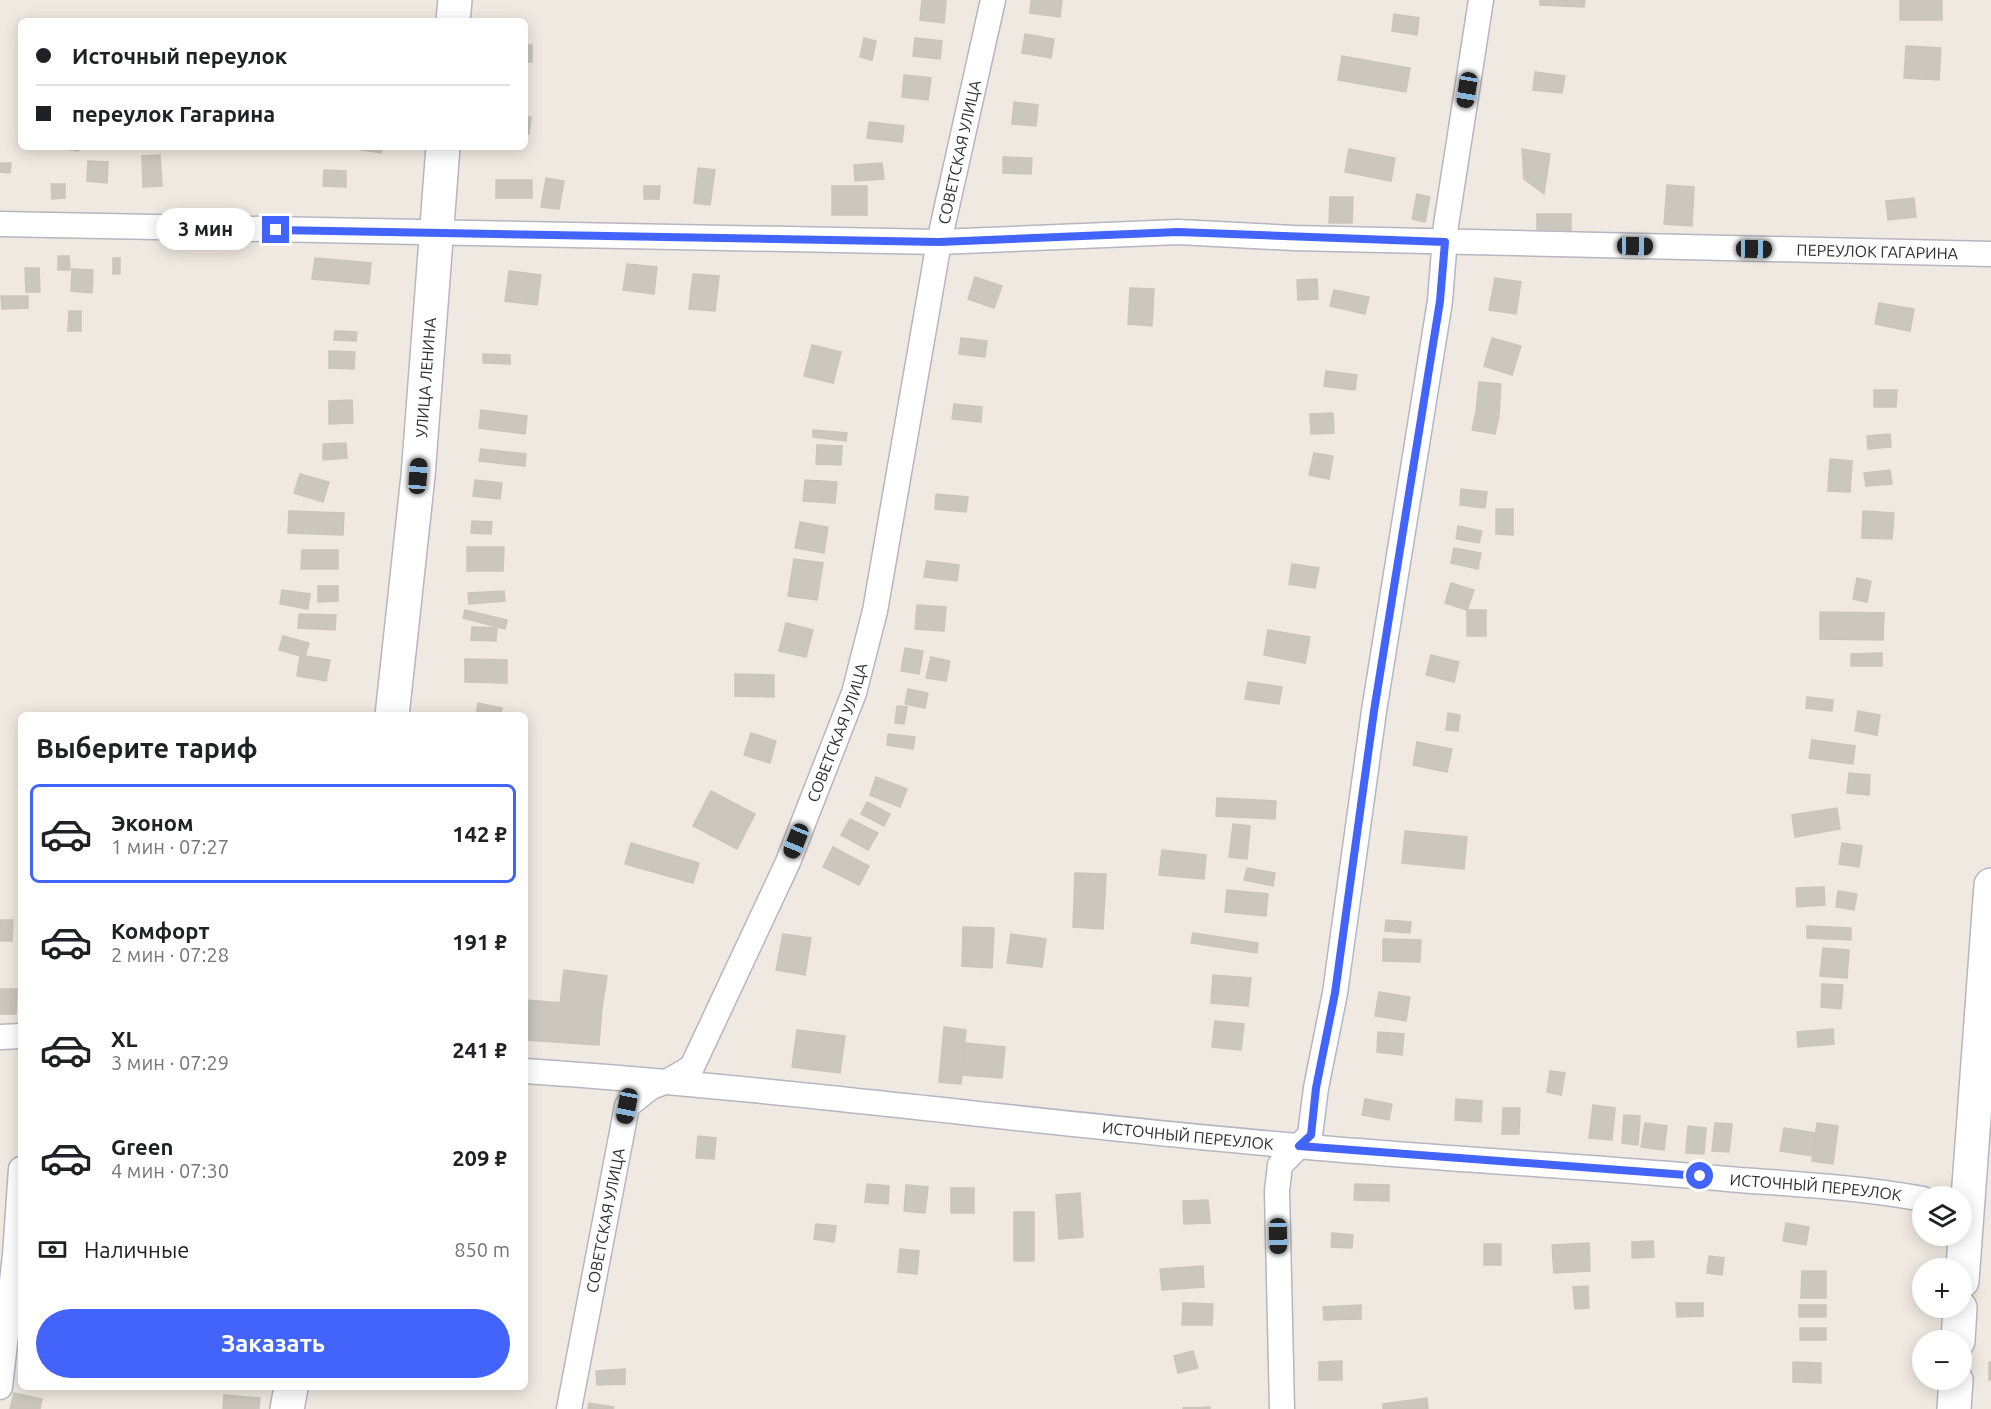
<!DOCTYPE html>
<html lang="ru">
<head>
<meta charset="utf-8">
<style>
	body { margin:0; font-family:Ubuntu,sans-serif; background:#f6f6f6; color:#202124; height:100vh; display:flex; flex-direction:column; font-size:22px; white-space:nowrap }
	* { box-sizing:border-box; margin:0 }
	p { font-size:20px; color:#757577 }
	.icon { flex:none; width:33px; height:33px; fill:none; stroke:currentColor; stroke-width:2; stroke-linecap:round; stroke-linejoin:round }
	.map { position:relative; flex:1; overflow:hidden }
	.drawer { position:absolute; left:18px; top:712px; width:510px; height:678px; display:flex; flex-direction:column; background:#fff; border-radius:9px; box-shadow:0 3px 15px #0003 }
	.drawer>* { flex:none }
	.top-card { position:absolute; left:18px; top:18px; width:510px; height:132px; border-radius:9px; box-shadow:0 3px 15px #0003; display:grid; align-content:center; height:132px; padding:0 18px; background:#fff }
	.controls { position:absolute; left:1912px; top:1186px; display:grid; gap:12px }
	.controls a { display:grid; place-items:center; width:60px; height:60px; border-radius:50%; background:#fff; box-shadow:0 3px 15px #0003; font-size:30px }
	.end { position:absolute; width:27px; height:27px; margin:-14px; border:8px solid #4264fb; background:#fff; box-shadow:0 0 0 3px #fff }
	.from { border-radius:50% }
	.bubble { position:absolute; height:42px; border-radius:21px; background:#fff; box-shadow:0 3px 15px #0003; font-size:20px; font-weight:700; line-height:42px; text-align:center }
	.car { position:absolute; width:18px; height:36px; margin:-18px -9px; border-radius:8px; box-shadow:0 0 4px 2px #0007; background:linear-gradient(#222 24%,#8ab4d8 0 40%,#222 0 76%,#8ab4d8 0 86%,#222 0) }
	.top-card b { display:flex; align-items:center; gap:21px; height:57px; font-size:22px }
	.top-card b+b { border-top:2px solid #e0e0e0 }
	.top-card i { width:15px; height:15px; background:#202124 }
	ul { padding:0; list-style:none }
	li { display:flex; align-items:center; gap:18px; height:99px; margin:0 12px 9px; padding:0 6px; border:3px solid transparent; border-radius:9px }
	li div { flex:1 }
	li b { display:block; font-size:22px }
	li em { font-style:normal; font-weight:700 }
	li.on { border-color:#4264fb }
	li>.icon { width:54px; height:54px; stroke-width:1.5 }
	h2 { padding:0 18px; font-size:27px; line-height:72px }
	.pay { display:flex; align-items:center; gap:15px; height:66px; padding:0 18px; font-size:22px }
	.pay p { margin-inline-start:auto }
	.action { display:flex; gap:12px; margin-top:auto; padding:12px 18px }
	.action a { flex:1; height:69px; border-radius:36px; background:#4264fb; color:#fff; font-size:24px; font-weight:700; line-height:69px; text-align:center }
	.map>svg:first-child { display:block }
	.building { fill:#cbc7bf; stroke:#cbc5ba; stroke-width:1.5 }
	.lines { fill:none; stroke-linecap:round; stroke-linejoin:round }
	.street-casing { stroke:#b4b7c1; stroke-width:27 }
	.secondary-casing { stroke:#b4b7c1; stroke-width:36 }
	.street { stroke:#fff; stroke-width:24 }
	.secondary { stroke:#fff; stroke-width:33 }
	.route { stroke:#4264fb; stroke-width:8 }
	.labels { text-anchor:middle; stroke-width:5; stroke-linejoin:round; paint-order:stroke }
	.street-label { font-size:16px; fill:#2e2e2e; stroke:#fff }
</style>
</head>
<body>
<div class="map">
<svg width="1991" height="1409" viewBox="0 0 1991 1409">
	<rect width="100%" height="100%" fill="#efe9e1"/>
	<g class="building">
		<path d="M922,0H946L944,23L920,20Z"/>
		<path d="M1031,0H1062L1060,17L1030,13Z"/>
		<path d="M1540,0H1585L1584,7L1540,5Z"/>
		<rect x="1900" y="0" width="42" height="20"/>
		<path d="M1394,14L1419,18L1417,35L1392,31Z"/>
		<path d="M1025,34L1054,39L1051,58L1022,53Z"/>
		<path d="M864,38L876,41L872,60L860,57Z"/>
		<path d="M915,38L942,41L940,59L913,56Z"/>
		<rect x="525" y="45" width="7" height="17"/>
		<path d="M1906,46L1941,48L1939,80L1904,78Z"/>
		<path d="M1342,56L1410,68L1406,92L1338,80Z"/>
		<path d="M1535,72L1565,76L1562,93L1533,90Z"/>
		<path d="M904,75L931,78L928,100L902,97Z"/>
		<path d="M1014,102L1038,105L1036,126L1012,124Z"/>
		<path d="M525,116L531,117L529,134L525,133Z"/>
		<path d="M869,122L904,126L902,142L867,138Z"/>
		<path d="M58,147H79L78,151Z"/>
		<path d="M357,147H382L381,153L357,149Z"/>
		<path d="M1349,149L1395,158L1391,181L1345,172Z"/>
		<path d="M1522,149L1550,154L1544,194L1524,179Z"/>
		<path d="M160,155L162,186L143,187L142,156Z"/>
		<path d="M1003,157L1032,158L1031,174L1003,173Z"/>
		<path d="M88,161L108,162L107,183L87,181Z"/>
		<path d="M0,163H11L10,173L0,172Z"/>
		<path d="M882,163L884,179L855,181L854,165Z"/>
		<path d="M698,168L715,170L710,205L694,203Z"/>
		<path d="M324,170L346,171V187L323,186Z"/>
		<path d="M546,178L564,181L559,209L541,207Z"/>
		<rect x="496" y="180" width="36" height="18"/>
		<path d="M51,184H65V198L52,199Z"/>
		<path d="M1667,185L1694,187L1692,226L1664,224Z"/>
		<path d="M644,186H660L659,199H644Z"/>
		<rect x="832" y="186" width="35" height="29"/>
		<path d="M1417,194L1430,197L1425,222L1412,219Z"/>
		<path d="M1330,197H1353L1352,223H1329Z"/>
		<path d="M1914,198L1916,217L1888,220L1886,201Z"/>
		<rect x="1537" y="214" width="34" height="16"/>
		<path d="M58,256H69L70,270H58Z"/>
		<rect x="113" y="258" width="7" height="16"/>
		<path d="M315,258L371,263L369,284L312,279Z"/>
		<path d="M627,264L657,267L654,294L623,290Z"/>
		<path d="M25,268H39L40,292H26Z"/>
		<path d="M72,269L93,270L92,293L71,291Z"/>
		<path d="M509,271L541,275L537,305L505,301Z"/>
		<path d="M693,274L719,276L715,311L689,309Z"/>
		<path d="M975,277L1002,286L994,308L968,299Z"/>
		<path d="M1495,278L1521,282L1516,314L1489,310Z"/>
		<path d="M1317,279L1318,299L1298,300L1297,280Z"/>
		<path d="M1130,288L1154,289L1152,326L1128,324Z"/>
		<path d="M1334,290L1369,297L1365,314L1330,306Z"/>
		<path d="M1,296H28V308L2,309Z"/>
		<path d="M1879,303L1914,309L1910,331L1875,324Z"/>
		<path d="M69,311H81V331H68Z"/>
		<path d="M335,331L357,332L356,341L334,340Z"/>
		<path d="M961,338L987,341L985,357L959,354Z"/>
		<path d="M1492,338L1521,346L1512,375L1484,366Z"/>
		<path d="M812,345L841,352L833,383L804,376Z"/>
		<path d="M329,351L355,352L354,369L329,368Z"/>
		<path d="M483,354L510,355V364L483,363Z"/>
		<path d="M1326,371L1357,375L1355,390L1324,386Z"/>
		<path d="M1479,382L1501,384L1499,414L1476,412Z"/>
		<path d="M1874,390H1897L1896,407H1874Z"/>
		<path d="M352,400L353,423L329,424V401Z"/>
		<path d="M954,404L982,407L981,422L952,419Z"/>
		<path d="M481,410L527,416L525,434L479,428Z"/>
		<path d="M1476,412L1499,416L1495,434L1472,430Z"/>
		<path d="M1333,413L1334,433L1311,434L1310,414Z"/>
		<path d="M813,430L847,433L846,441L813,437Z"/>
		<path d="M1890,434L1891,447L1868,449L1867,436Z"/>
		<path d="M346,443L347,458L323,460V444Z"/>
		<path d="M817,445L842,446L841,465L816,464Z"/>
		<path d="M481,449L498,451L497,463L479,461Z"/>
		<path d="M498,451L526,454L525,466L497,463Z"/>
		<path d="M1314,453L1333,456L1329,479L1309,475Z"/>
		<path d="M1830,459L1852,461L1850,492L1828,491Z"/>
		<path d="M1890,470L1892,484L1866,486L1864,473Z"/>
		<path d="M300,474L329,482L323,502L294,493Z"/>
		<path d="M475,480L502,483L500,499L473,496Z"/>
		<path d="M805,480L837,482L835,503L803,501Z"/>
		<path d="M1461,489L1487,492L1485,508L1460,505Z"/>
		<path d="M936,494L968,497L966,512L935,509Z"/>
		<path d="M1496,509H1513V535L1496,534Z"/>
		<path d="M289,511L344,513L343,535L288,533Z"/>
		<path d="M1863,511L1894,513L1892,539L1862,538Z"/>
		<path d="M472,521L492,522L491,534L471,533Z"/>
		<path d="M800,522L828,527L824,553L795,548Z"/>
		<path d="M1458,526L1482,531L1479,543L1456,539Z"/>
		<path d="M467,547H504L503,571H467Z"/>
		<path d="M1454,548L1481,553L1478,569L1451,563Z"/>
		<path d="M302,550H338V569H301Z"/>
		<path d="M794,559L823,563L817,600L788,596Z"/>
		<path d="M927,561L959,565L957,581L924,577Z"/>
		<path d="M1292,564L1319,568L1315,588L1289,584Z"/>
		<path d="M1857,578L1871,581L1867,602L1853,599Z"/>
		<path d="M1451,583L1474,590L1467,610L1445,603Z"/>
		<path d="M318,586H338V601L318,602Z"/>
		<path d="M282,590L310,594L308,609L280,604Z"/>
		<path d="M504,591L505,601L469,604L468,593Z"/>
		<path d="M917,605L946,607L944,631L915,629Z"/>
		<path d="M465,610L507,620L505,629L463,618Z"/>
		<rect x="1467" y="610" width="19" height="26"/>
		<path d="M1820,612L1884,613L1883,640L1820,639Z"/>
		<path d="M299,614L336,615L335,630L298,628Z"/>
		<path d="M786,623L813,630L806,657L779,651Z"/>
		<path d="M472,627L497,628L496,641L471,640Z"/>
		<path d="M1268,630L1310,637L1305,663L1264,655Z"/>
		<path d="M283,636L309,643L305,657L279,650Z"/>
		<path d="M905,648L923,651L919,674L901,671Z"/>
		<path d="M1882,653V666H1851V654Z"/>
		<path d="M300,655L330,660L326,681L297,676Z"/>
		<path d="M1431,655L1459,662L1454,682L1426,675Z"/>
		<path d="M931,657L950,661L946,681L926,678Z"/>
		<path d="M465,659L507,660V683L465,682Z"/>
		<path d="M735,674L774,675V697L735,696Z"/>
		<path d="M1248,682L1282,687L1279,704L1245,699Z"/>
		<path d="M908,689L928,693L925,708L905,704Z"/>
		<path d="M1807,697L1833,700L1832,711L1806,708Z"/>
		<path d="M478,703L502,708L500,716H476Z"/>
		<path d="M897,706L907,707L904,724L895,723Z"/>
		<path d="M1858,711L1880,715L1877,735L1855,731Z"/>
		<path d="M1448,713L1460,715L1458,731L1446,730Z"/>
		<path d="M751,733L776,741L770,763L744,755Z"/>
		<path d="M888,734L915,737L913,749L887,745Z"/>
		<path d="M1812,740L1855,746L1853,764L1809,758Z"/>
		<path d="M1417,742L1452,749L1447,772L1413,765Z"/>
		<path d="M1849,773L1870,775L1869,795L1847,793Z"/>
		<path d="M876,777L907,789L900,807L870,795Z"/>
		<path d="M711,791L755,814L737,849L693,826Z"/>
		<path d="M1217,798L1276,801L1275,819L1216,816Z"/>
		<path d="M867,802L890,814L884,826L861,814Z"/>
		<path d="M1837,808L1840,829L1795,837L1792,815Z"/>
		<path d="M850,819L878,833L868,850L841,835Z"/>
		<path d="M1233,824L1250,826L1247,859L1229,857Z"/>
		<path d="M1405,831L1467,837L1464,869L1402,863Z"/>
		<path d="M631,843L699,863L693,883L625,864Z"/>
		<path d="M1842,843L1862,846L1859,867L1839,864Z"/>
		<path d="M833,847L869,866L859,885L823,867Z"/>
		<path d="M1162,850L1206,855L1204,879L1159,875Z"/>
		<path d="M1247,868L1275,873L1273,886L1244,880Z"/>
		<path d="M1075,873L1106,874L1103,929L1073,927Z"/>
		<path d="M1824,887L1825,905L1797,907L1796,888Z"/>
		<path d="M1227,890L1268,894L1266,916L1225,912Z"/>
		<path d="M1838,891L1857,894L1854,910L1836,907Z"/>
		<path d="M0,920H13L12,941H0Z"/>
		<path d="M1386,920L1411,922L1410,933L1385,931Z"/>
		<path d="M1807,926L1851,928V940L1807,938Z"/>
		<path d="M963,927L994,928L992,968L962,966Z"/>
		<path d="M1193,933L1258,943L1257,953L1191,943Z"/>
		<path d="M783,934L811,938L805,975L776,970Z"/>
		<path d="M1011,934L1046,939L1042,967L1007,963Z"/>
		<path d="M1383,939L1421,940L1420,962L1383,961Z"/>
		<path d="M1823,948L1849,950L1847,978L1820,976Z"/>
		<path d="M564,970L607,976L602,1008L560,1003Z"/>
		<path d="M1213,975L1251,978L1248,1006L1211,1003Z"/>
		<path d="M1822,984L1843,985L1841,1009L1821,1007Z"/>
		<path d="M0,989H17L16,1014H0Z"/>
		<path d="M1379,992L1410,997L1406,1021L1375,1016Z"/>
		<path d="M525,1000L602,1006L599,1045L525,1040Z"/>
		<path d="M1215,1021L1244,1024L1241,1050L1212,1047Z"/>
		<path d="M944,1027L966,1030L961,1084L939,1082Z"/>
		<path d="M1833,1029L1834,1044L1798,1047L1797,1032Z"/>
		<path d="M797,1030L845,1036L840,1073L792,1067Z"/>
		<path d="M1378,1032L1404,1034L1402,1055L1377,1052Z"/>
		<path d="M965,1043L1005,1047L1002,1078L962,1075Z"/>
		<path d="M1550,1071L1565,1073L1561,1095L1547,1092Z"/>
		<path d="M1365,1099L1392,1104L1389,1120L1362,1115Z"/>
		<path d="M1456,1099L1482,1101L1481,1122L1455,1120Z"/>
		<path d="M1593,1105L1615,1108L1612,1140L1589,1138Z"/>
		<path d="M1503,1108H1520L1519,1134H1502Z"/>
		<path d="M1624,1115L1640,1116L1638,1145L1622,1143Z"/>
		<path d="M1645,1123L1667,1126L1664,1150L1641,1147Z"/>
		<path d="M1715,1123L1732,1124L1729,1152L1712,1151Z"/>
		<path d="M1817,1123L1838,1126L1833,1164L1812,1161Z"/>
		<path d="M1688,1126L1706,1128L1704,1154L1686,1153Z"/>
		<path d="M1784,1128L1816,1133L1812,1156L1780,1151Z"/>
		<path d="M698,1136L716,1138L714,1159L696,1158Z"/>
		<path d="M867,1184L889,1186L888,1204L865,1202Z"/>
		<path d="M1355,1184L1389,1185V1201L1354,1200Z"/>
		<path d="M906,1185L928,1187L925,1213L904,1211Z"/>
		<rect x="951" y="1188" width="23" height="25"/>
		<path d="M1080,1193L1083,1237L1059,1239L1056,1195Z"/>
		<path d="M1208,1200L1210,1223L1184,1224L1183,1201Z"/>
		<rect x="1014" y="1212" width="20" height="49"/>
		<path d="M1786,1223L1809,1227L1806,1245L1783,1241Z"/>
		<path d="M816,1224L836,1226L834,1242L814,1239Z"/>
		<path d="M1332,1233L1353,1235L1352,1248L1331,1247Z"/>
		<path d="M1653,1241L1654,1257L1632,1258V1242Z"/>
		<path d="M1589,1243L1590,1271L1554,1273L1552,1245Z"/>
		<rect x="1484" y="1244" width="17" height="21"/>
		<path d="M900,1249L919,1251L917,1274L898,1272Z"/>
		<path d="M1709,1256L1724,1258L1722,1275L1707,1273Z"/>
		<path d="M1203,1266L1204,1287L1162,1290L1160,1269Z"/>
		<path d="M1802,1271H1826V1298H1801Z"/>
		<path d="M1588,1286L1589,1308L1575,1309L1573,1287Z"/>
		<path d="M1183,1303L1213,1304L1212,1325H1182Z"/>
		<path d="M1676,1303H1703V1316L1677,1317Z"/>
		<path d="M1361,1305V1319L1324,1320L1323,1307Z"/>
		<rect x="1799" y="1305" width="27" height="12"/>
		<rect x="1800" y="1328" width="26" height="12"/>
		<path d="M1193,1351L1198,1368L1178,1373L1174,1356Z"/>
		<path d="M1342,1361V1380H1319V1362Z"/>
		<path d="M1793,1362L1821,1363V1383L1793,1382Z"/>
		<rect x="1989" y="1362" width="2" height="18"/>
		<path d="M625,1369V1384L597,1385L596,1371Z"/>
		<path d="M14,1393L42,1399L40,1409H10Z"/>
		<path d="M224,1395L260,1398L259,1409H223Z"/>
		<path d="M1427,1398L1428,1409H1383V1404Z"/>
		<path d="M589,1403L614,1407L613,1409H588Z"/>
		<path d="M1210,1407V1409H1183V1408Z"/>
	</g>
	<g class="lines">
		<g class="street-casing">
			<g id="street">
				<path id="s1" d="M0,224L939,242L1178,232L1294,238L1991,254"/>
				<path d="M0,1037L21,1036"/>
				<path id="s2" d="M525,1071C783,1088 1040,1124 1297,1146C1440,1159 1584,1166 1727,1179C1792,1184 1859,1187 1923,1199"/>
				<path d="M0,1387L15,1255L21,1169"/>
				<path id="s3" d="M569,1409L627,1106L651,1087L670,1080L692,1067L788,862L854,693L875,611L939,242L993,0"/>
				<path d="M1282,1409L1277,1191L1280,1165L1310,1135L1316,1088L1335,993L1374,711L1440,301L1446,225L1481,0"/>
			</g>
		</g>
		<g class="secondary-casing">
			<g id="secondary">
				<path d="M453,21L455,0"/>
				<path id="s4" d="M392,716L418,476L443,147"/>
				<path d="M1962,1281L1991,885"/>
				<path d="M1958,1341L1960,1308"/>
				<path d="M287,1409L291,1388"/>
				<path d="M1954,1409L1956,1380"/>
			</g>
		</g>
		<use href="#street" class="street"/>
		<use href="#secondary" class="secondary"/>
	</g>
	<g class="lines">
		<path class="route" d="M276,230L939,242L1178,232L1445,242L1440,301L1374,711L1335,993L1316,1088L1311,1135L1299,1146L1700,1176"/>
	</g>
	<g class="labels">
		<g class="street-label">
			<text dy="6" stroke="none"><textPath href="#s3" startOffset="1344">СОВЕТСКАЯ УЛИЦА</textPath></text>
			<text dy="6" stroke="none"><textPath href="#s1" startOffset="1878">ПЕРЕУЛОК ГАГАРИНА</textPath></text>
			<text dy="6" stroke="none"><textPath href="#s4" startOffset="340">УЛИЦА ЛЕНИНА</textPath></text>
			<text dy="6" stroke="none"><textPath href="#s3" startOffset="750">СОВЕТСКАЯ УЛИЦА</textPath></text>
			<text dy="6" stroke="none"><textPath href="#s2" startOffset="666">ИСТОЧНЫЙ ПЕРЕУЛОК</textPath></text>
			<text dy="6" stroke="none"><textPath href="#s2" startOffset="1296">ИСТОЧНЫЙ ПЕРЕУЛОК</textPath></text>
			<text dy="6" stroke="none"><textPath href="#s3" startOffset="192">СОВЕТСКАЯ УЛИЦА</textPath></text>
		</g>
	</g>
</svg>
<div class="controls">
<a><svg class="icon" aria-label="layers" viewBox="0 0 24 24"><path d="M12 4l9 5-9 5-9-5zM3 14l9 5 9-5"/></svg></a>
<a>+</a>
<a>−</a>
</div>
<i class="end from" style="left:1700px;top:1176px"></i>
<i class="end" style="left:276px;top:230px"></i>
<div class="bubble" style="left:156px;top:208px;width:99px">3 мин</div>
<i class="car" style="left:1467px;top:90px;rotate:189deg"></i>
<i class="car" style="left:1635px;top:246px;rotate:91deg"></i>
<i class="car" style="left:1754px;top:249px;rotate:91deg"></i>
<i class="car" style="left:418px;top:476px;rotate:4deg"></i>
<i class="car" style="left:796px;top:841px;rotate:202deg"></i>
<i class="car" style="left:627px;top:1106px;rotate:191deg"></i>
<i class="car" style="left:1278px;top:1236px;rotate:179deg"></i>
<div class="top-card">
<b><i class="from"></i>Источный переулок</b>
<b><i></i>переулок Гагарина</b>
</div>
<section class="drawer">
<h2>Выберите тариф</h2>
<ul>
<li class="on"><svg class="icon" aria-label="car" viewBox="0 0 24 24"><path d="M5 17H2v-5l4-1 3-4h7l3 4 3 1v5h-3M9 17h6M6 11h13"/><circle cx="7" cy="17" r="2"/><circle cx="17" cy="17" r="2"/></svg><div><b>Эконом</b><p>1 мин · 07:27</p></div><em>142 ₽</em></li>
<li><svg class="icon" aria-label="car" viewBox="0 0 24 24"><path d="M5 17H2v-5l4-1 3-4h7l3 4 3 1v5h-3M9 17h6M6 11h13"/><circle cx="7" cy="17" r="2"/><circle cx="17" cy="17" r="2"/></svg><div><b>Комфорт</b><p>2 мин · 07:28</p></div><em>191 ₽</em></li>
<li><svg class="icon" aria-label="car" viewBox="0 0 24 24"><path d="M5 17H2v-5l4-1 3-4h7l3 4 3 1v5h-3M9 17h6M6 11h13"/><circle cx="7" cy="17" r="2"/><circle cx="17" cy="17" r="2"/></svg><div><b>XL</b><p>3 мин · 07:29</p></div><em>241 ₽</em></li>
<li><svg class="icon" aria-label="car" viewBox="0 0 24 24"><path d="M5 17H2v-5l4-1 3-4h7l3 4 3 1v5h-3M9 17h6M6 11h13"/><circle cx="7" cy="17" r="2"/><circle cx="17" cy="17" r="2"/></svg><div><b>Green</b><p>4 мин · 07:30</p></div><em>209 ₽</em></li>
</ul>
<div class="pay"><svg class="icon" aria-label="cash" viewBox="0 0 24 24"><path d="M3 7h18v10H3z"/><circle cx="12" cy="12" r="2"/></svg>Наличные<p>850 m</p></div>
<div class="action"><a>Заказать</a></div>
</section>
</div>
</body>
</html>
